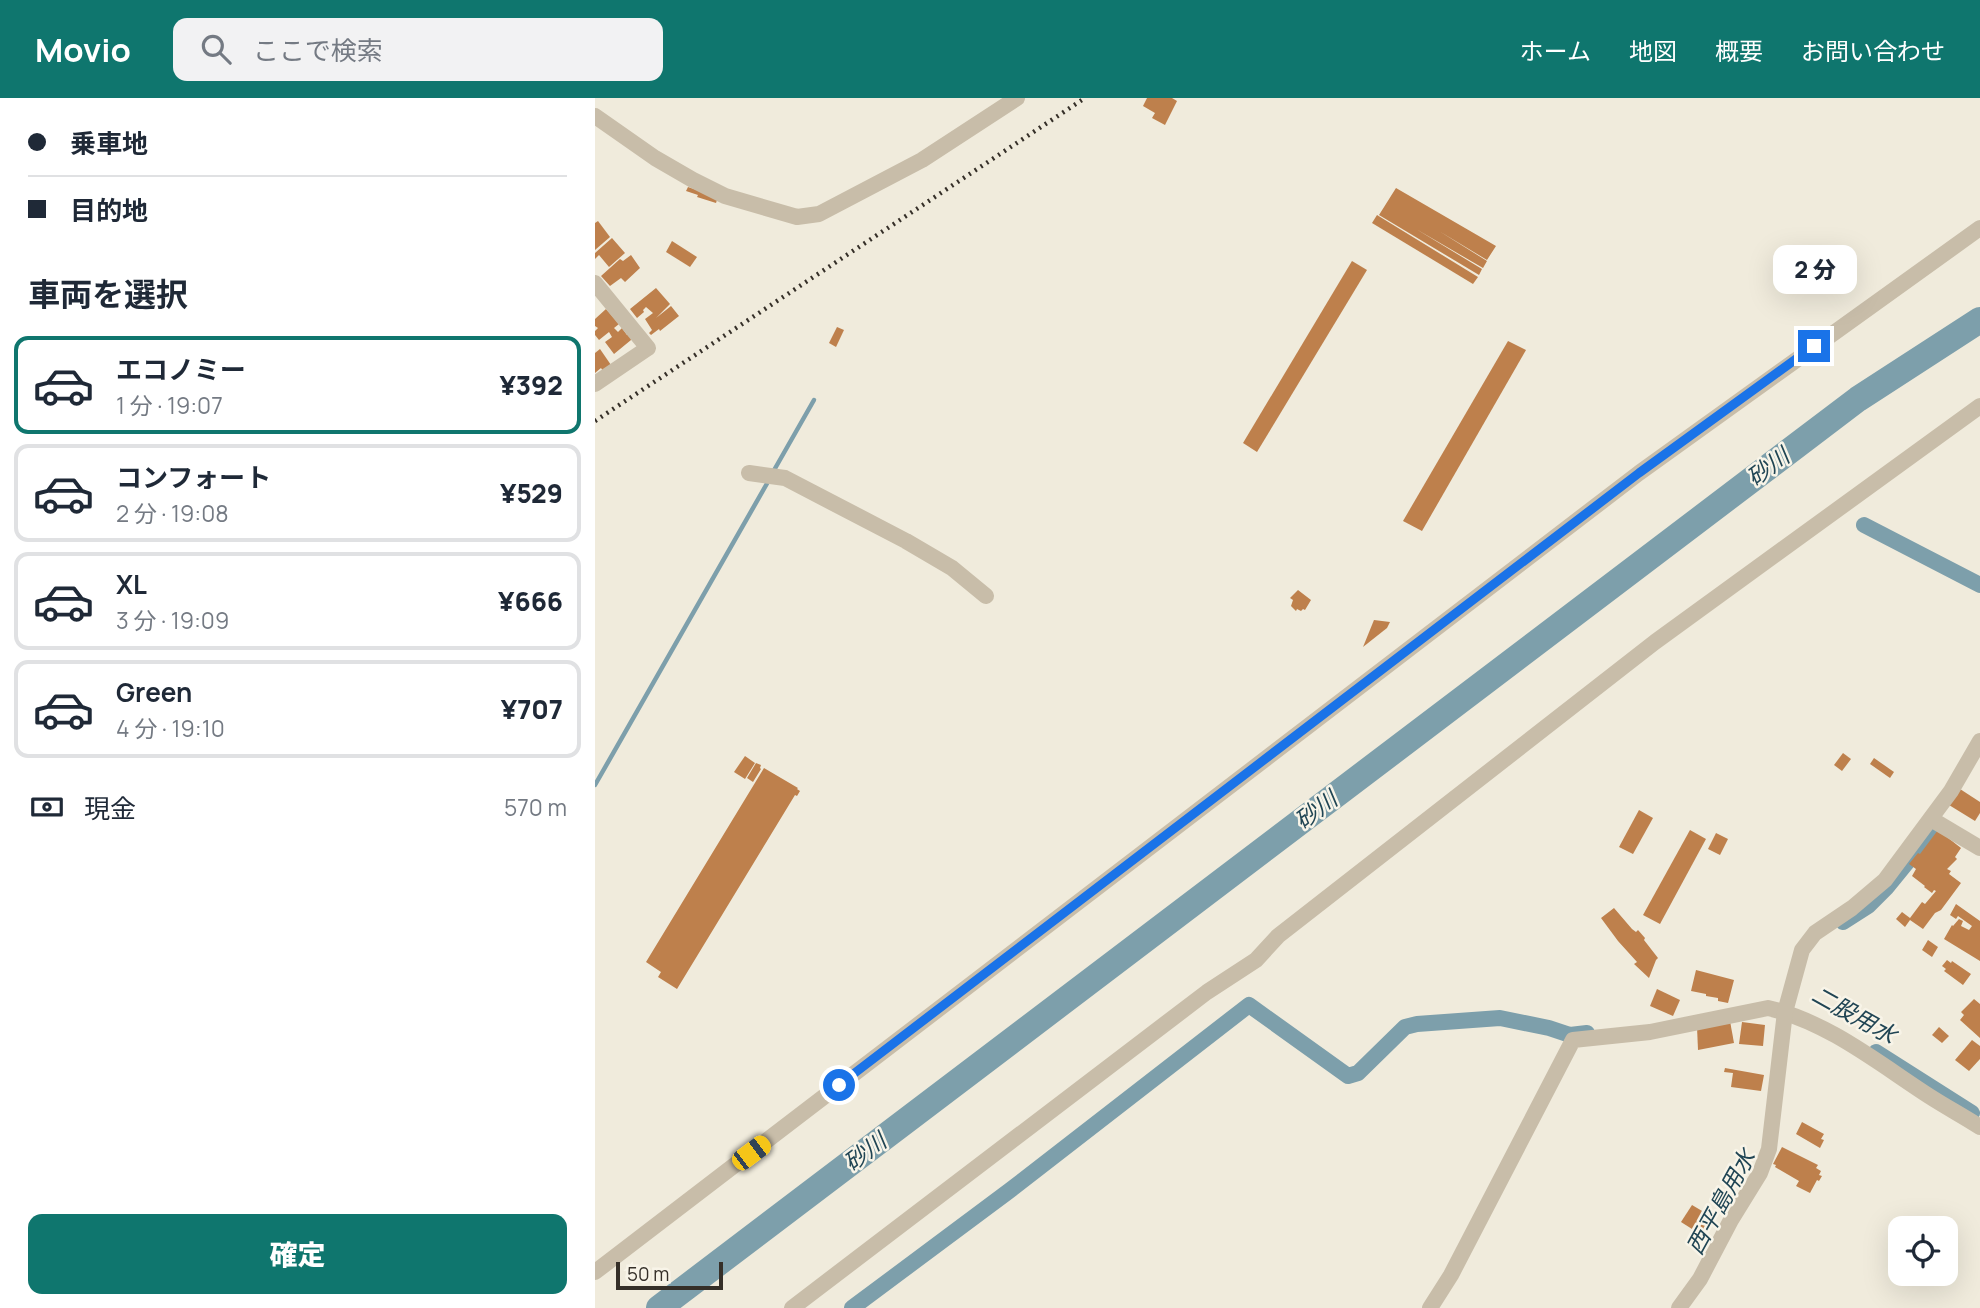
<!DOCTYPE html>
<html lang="ja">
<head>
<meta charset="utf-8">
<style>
	body { margin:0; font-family:Manrope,"Noto Sans JP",sans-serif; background:#f2f2f3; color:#1f2937; height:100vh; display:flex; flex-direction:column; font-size:26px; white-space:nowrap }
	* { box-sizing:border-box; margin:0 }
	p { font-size:23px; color:#747a83 }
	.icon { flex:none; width:38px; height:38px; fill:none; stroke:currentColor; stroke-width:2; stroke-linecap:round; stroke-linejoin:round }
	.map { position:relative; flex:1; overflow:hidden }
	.panel { display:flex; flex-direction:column; background:#fff; width:595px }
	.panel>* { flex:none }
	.hud { display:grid; align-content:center; height:154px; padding:0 28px; background:#fff }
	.controls { position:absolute; left:1293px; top:1118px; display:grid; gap:14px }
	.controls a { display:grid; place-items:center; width:70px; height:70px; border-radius:14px; background:#fff; box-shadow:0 7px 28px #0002; font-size:35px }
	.scale { position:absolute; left:21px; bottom:18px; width:107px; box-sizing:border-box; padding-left:7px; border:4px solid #352f28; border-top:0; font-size:19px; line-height:24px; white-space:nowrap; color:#352f28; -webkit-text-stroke:5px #f8f4e8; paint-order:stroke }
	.end { position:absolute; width:32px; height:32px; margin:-16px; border:9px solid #1a73e8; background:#fff; box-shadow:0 0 0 4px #fff }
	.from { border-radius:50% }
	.bubble { position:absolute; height:49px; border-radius:14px; background:#fff; box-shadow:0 7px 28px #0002; font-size:23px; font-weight:800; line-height:49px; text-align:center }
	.car { position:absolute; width:21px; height:42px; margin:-21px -10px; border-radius:9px; box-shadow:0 0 5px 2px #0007; background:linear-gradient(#f5c518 24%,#345 0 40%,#f5c518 0 76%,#345 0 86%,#f5c518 0) }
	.hud b { display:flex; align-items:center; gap:24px; height:66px; font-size:26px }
	.hud b+b { border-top:2px solid #e0e1e3 }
	.hud i { width:18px; height:18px; background:#1f2937 }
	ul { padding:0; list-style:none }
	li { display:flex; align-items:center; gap:21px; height:98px; margin:0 14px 10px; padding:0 14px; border:4px solid #e0e1e3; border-radius:14px }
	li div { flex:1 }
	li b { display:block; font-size:26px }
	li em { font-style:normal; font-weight:800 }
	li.on { border-color:#0f766e }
	li>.icon { width:63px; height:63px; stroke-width:1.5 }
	h2 { padding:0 28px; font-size:32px; line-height:84px }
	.pay { display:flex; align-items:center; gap:18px; height:77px; padding:0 28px; font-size:26px }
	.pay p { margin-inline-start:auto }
	.primary-button { display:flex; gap:14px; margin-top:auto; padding:14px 28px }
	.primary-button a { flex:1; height:80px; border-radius:14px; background:#0f766e; color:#fff; font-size:28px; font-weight:800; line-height:80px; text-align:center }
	header { display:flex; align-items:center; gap:42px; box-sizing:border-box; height:98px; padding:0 35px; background:#0f766e; color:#fff }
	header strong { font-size:33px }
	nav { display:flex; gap:38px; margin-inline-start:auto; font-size:24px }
	.search { width:490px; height:63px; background:#f2f2f3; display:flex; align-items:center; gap:18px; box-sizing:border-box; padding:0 24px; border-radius:14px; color:#747a83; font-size:26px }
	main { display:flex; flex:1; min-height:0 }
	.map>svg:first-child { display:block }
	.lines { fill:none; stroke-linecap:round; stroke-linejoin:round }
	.stream { stroke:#7d9fab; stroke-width:4.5 }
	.canal { stroke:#7d9fab; stroke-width:16 }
	.river { stroke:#7d9fab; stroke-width:26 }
	.building { fill:#be804c }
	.minor { stroke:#c8bda9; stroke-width:16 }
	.rail { stroke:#352f28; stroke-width:4.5; stroke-dasharray:2 5; stroke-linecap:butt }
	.route { stroke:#1a73e8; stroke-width:9 }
	.labels { text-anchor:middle; stroke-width:5; stroke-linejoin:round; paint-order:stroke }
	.water-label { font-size:23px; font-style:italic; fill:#204554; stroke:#f8f4e8 }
</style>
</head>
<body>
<header>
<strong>Movio</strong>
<div class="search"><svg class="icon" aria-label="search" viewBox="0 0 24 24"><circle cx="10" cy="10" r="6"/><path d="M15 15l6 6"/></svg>ここで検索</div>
<nav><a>ホーム</a><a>地図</a><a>概要</a><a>お問い合わせ</a></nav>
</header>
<main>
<section class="panel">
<div class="hud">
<b><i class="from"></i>乗車地</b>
<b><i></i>目的地</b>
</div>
<h2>車両を選択</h2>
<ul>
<li class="on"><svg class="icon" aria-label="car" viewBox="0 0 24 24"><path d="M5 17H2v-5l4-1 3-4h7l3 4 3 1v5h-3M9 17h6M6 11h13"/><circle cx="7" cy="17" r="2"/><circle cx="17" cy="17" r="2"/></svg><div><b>エコノミー</b><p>1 分 · 19:07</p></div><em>¥392</em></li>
<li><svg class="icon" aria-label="car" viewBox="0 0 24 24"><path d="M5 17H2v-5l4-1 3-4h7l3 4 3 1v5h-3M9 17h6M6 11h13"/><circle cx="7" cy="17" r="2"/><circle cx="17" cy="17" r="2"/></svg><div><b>コンフォート</b><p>2 分 · 19:08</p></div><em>¥529</em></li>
<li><svg class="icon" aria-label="car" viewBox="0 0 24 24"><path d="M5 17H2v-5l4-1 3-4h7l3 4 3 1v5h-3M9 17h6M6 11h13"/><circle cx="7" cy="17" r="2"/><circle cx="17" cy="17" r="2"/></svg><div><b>XL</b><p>3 分 · 19:09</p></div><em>¥666</em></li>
<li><svg class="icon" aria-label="car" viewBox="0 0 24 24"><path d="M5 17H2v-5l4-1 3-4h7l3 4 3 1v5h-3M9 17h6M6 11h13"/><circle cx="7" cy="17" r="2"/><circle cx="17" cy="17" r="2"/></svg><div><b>Green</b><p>4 分 · 19:10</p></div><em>¥707</em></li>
</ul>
<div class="pay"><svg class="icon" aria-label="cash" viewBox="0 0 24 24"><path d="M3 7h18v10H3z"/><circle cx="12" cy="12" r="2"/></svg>現金<p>570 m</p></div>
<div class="primary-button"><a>確定</a></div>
</section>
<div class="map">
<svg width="1385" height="1210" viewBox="0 0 1385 1210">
	<rect width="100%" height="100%" fill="#f0ebdc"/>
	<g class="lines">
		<g class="stream">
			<path d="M178,374L219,302"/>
			<path d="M0,687L174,382"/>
		</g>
		<g class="canal">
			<path d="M1269,427L1385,487"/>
			<path d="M1248,824L1273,808L1292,789L1336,735"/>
			<path d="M1281,954L1377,1015"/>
			<path d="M257,1210L414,1093L654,907L753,978L763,975L810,929L822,926L905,920L954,930L975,937L992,935"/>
		</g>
		<path class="river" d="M64,1210L1263,301L1385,222"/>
	</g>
	<g class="building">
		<path d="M552,0H577L582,3L570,27L557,20L560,15L548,8Z"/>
		<path d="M93,89L123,99L121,105L102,99L103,97L91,93Z"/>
		<path d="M801,90L901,148L892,162L844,133L892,163L888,170L821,131L887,171L884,177L784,117Z"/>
		<path d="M782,117L883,179L878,186L777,125Z"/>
		<path d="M3,123L15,139L0,152V125Z"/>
		<path d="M17,140L30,155L14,169L4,157L0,161V155Z"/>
		<path d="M77,143L102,159L95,169L71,154Z"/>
		<path d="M36,157L45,170L30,184L26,180L15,188L6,178L25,161L28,163Z"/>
		<path d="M757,163L772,172L662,354L648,345Z"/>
		<path d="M61,190L75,206L61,220L76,208L84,218L65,233L64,231L56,237L54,235L57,232L50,221L58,215L51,209L48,212L49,214L42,220L35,211Z"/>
		<path d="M11,211L24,226L19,230L23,234L27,230L32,237L35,234L36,242L19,256L10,244L17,239L14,234L4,242L0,237V233L3,230L0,228V221Z"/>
		<path d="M242,229L249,232L241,249L234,245Z"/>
		<path d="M913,243L931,252L827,433L808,423Z"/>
		<path d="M5,251L16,267L8,273L6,270L0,275V255Z"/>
		<path d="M703,492L716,502L710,512L708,511L706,513L702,511L701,513L696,508L698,502L695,500Z"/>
		<path d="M779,522L795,524L792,530L768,549Z"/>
		<path d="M1248,655L1256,661L1247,673L1239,667Z"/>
		<path d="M150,658L160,665L150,681L139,674Z"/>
		<path d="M1279,660L1299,674L1295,680L1275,666Z"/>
		<path d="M161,665L166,667L165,670L166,671L158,684L152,680Z"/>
		<path d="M169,670L203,690L202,691L205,693L202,698L200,697L82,891L63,879L66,874L51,864Z"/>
		<path d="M1365,691L1385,704V715L1380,723L1354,707Z"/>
		<path d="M1044,712L1058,720L1038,756L1024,749Z"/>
		<path d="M1095,732L1111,741L1065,826L1048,817Z"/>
		<path d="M1343,732L1366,750L1360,759L1362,761L1352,771L1356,773L1354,776L1366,785L1346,812L1340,815L1328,831L1315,822L1310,829L1301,821L1307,814L1315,820L1327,804L1330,806L1341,793L1339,792L1337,795L1329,789L1330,788L1317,778L1321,771L1314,766L1323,755L1325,756Z"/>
		<path d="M1121,735L1133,741L1125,757L1113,751Z"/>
		<path d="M1361,806L1385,823V863L1349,841L1357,827L1358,828L1364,821L1368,823L1366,828L1374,832L1377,828L1363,818L1361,821L1355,817Z"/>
		<path d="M1019,810L1037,831L1041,834L1043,832L1050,840L1049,842L1063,860L1061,862L1054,880L1039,866L1042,864L1023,843L1006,820Z"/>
		<path d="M1333,842L1343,849L1337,859L1327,852Z"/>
		<path d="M1352,862L1356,865L1357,863L1376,876L1368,887L1349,873L1351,871L1347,868Z"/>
		<path d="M1101,872L1139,882L1133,905L1123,903V900L1111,898V896L1096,893Z"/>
		<path d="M1062,891L1085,902L1078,918L1055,908Z"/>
		<path d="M1379,901L1385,906V940L1365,922L1369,917L1366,914Z"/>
		<path d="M1135,923L1139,945L1103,952L1102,929Z"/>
		<path d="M1147,924L1170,927L1168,948L1144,946Z"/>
		<path d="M1344,929L1354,938L1347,945L1337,937Z"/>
		<path d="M1377,942L1385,948V961L1374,973L1360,962Z"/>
		<path d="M1130,970L1169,977L1166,993L1136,989L1138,975L1129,974Z"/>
		<path d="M1207,1024L1229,1036L1226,1041L1229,1042L1225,1050L1201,1036Z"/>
		<path d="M1187,1049L1223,1067L1221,1070L1226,1073L1224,1077L1227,1078L1224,1083L1222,1082L1215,1095L1201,1088L1204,1083L1180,1069L1181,1067L1178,1066Z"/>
		<path d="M1097,1107L1119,1120L1108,1138L1086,1124Z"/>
	</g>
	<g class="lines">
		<g class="minor">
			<path d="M0,18L60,60L98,82L130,98L202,119L224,116L327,62L422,0"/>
			<path d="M0,185L53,250L0,286"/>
			<path d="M154,375L190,380L311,443L357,470L391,498"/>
			<path d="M1336,721L1385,750"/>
			<path d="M0,1174L1044,375L1385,130"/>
			<path d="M197,1210L612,894L661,862L683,838L1060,544L1385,308"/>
			<path d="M835,1210L856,1177L978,942L1055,934L1173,910C1233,924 1283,965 1334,998C1351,1009 1368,1018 1385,1029"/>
			<path d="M1084,1210L1105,1181L1136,1122L1165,1075L1174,1051L1190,914L1207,852L1220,835L1257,810L1290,782L1356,693L1385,643"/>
		</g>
		<path class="rail" d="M0,323L490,0"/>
	</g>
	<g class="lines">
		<path class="route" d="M244,987L1044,375L1219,248"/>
	</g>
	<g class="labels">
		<g class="water-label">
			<text transform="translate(1173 369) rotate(-37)" y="8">砂川</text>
			<text transform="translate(721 712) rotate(-37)" y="8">砂川</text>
			<text transform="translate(1259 917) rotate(29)" y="8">二股用水</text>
			<text transform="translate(270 1054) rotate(-37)" y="8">砂川</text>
			<text transform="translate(1126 1104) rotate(-61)" y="8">西平島用水</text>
		</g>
	</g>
</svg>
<div class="controls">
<a><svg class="icon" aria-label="locate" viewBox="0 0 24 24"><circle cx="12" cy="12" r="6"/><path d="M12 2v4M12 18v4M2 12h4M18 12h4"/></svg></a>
</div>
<div class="scale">50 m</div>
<i class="end from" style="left:244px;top:987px"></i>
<i class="end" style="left:1219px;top:248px"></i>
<div class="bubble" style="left:1178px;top:147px;width:84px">2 分</div>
<i class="car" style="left:156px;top:1055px;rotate:53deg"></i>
</div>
</main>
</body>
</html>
